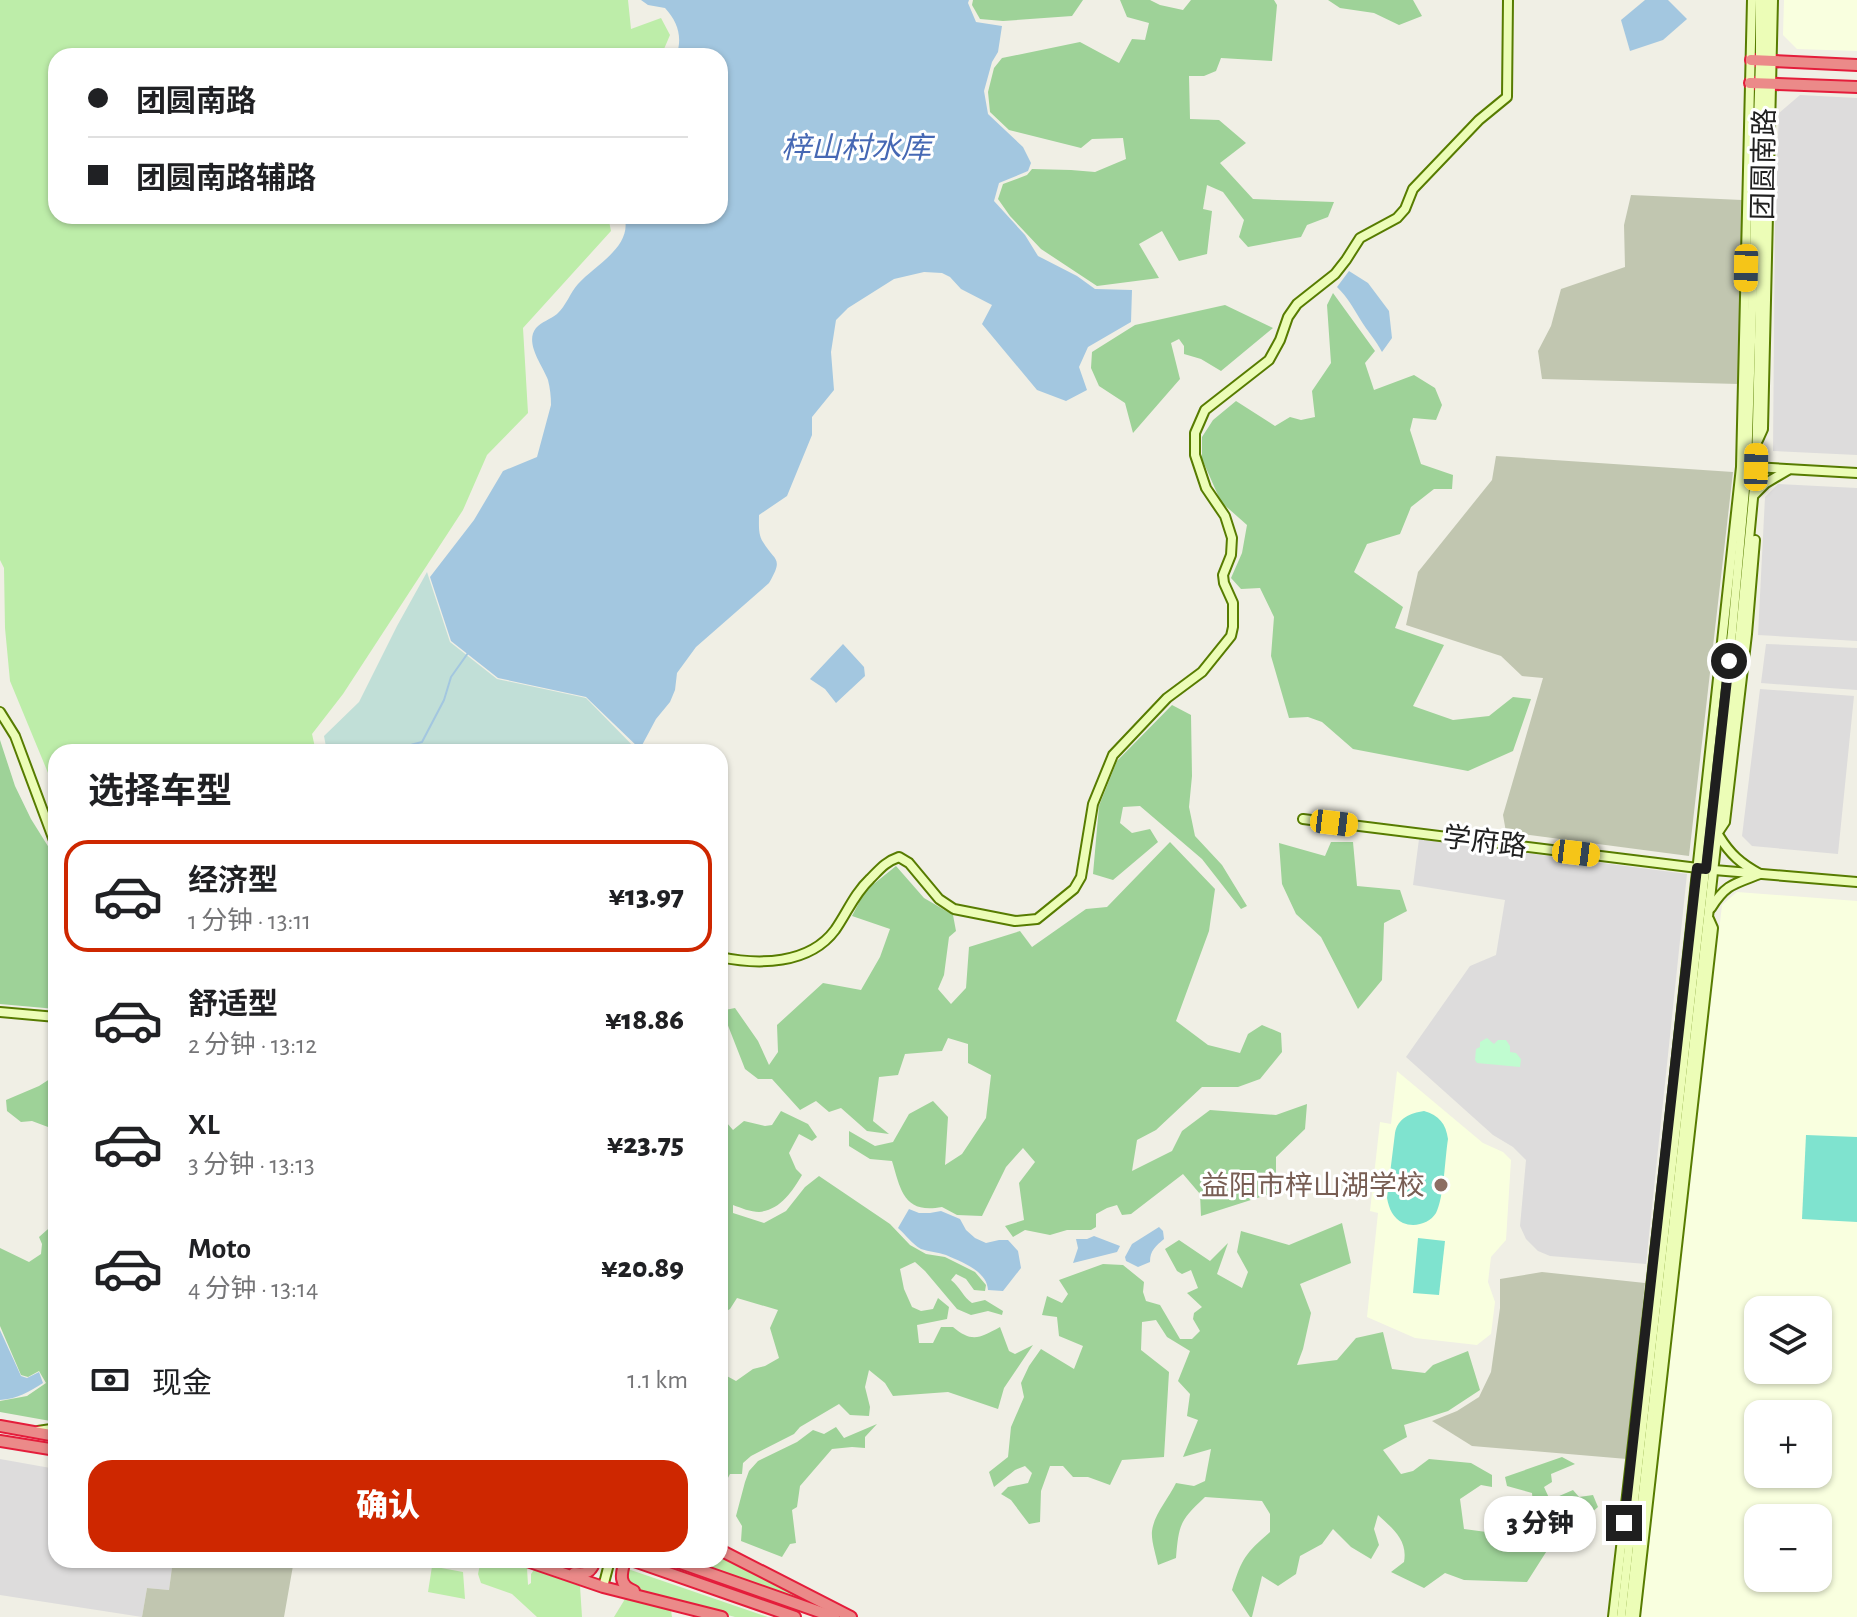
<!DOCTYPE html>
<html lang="zh">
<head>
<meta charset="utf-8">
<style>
	body { margin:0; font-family:"Alegreya Sans","Noto Sans SC",sans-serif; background:#f2f2f2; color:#202124; height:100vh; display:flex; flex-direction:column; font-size:30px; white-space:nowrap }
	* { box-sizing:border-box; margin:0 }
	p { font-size:26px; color:#757577 }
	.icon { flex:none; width:44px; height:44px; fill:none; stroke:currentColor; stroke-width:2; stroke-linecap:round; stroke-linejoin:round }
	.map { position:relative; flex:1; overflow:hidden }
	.details { position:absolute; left:48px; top:744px; width:680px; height:824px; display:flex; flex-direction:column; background:#fff; border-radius:24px; box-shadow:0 2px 6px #0004 }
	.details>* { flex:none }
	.guide { position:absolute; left:48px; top:48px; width:680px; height:176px; border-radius:24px; box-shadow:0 2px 6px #0004; display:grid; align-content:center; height:176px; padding:0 40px; background:#fff }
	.controls { position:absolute; left:1744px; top:1296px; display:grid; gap:16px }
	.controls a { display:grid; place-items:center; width:88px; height:88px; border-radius:16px; background:#fff; box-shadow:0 2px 6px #0004; font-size:40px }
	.end { position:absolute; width:36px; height:36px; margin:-18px; border:10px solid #1f1f1f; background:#fff; box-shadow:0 0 0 4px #fff }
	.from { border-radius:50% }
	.bubble { position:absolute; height:56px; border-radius:24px; background:#fff; box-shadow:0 2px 6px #0004; font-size:26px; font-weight:800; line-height:56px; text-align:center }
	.car { position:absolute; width:24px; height:48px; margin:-24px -12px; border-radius:10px; box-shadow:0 0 6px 2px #0007; background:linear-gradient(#f5c518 24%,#345 0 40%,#f5c518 0 76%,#345 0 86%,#f5c518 0) }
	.guide b { display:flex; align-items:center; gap:28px; height:76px; font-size:30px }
	.guide b+b { border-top:2px solid #e0e0e0 }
	.guide i { width:20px; height:20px; background:#202124 }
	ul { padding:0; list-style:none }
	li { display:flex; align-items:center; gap:24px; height:112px; margin:0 16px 12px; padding:0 24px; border:4px solid transparent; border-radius:24px }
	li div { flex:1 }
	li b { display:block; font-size:30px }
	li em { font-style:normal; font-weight:800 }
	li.on { border-color:#ce2700 }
	li>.icon { width:72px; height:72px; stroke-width:1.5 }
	h2 { padding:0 40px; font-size:36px; line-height:96px }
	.pay { display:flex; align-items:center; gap:20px; height:88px; padding:0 40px; font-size:30px }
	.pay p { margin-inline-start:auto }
	.primary-button { display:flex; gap:16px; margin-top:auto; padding:16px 40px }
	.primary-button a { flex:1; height:92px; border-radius:24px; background:#ce2700; color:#fff; font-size:32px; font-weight:800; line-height:92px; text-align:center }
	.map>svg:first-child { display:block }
	.residential { fill:#dddcdc }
	.education { fill:#f9ffdf; fill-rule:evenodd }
	.construction { fill:#c1c6b0 }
	.grass { fill:#bdeda9 }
	.forest { fill:#9ed298 }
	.wetland { fill:#c1dfd7 }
	.park { fill:#c0fcd0 }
	.pitch { fill:#7fe3cf }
	.water { fill:#a3c7e0 }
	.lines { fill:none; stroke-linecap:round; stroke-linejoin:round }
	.stream { stroke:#a3c7e0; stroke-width:2 }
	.secondary-casing { stroke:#577c00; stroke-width:12 }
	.highway-casing { stroke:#e41d3b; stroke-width:14 }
	.secondary { stroke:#ecfdb7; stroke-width:8 }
	.highway { stroke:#eb8a89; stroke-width:10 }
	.route { stroke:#1f1f1f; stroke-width:10 }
	.education-dot { fill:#8d6e63; stroke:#fff; stroke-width:3 }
	.labels { text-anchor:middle; stroke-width:6; stroke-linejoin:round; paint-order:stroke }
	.street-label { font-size:28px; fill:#1f1f1f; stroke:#fff }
	.education-label { font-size:28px; fill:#785e54; stroke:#fff; text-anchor:end }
	.water-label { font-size:30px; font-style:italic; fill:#4668b4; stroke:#fff }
</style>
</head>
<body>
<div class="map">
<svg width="1857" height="1617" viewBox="0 0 1857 1617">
	<rect width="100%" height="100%" fill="#f0efe5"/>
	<g class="residential">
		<path d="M1800,95L1857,98V455L1773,451L1775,214L1779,113Z"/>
		<path d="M1778,484L1857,488V641L1758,635L1765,497Z"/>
		<path d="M1766,644L1857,648V690L1761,683Z"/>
		<path d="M1760,689L1854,696L1838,854L1752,846L1742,836Z"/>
		<path d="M1419,839L1687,874L1646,1264L1550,1256L1538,1251L1526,1239L1520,1226L1526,1160L1513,1147L1493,1135L1406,1057L1470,966L1496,955L1505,900L1413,885Z"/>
		<path d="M0,1459L56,1469V1560H173L169,1590L147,1588L142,1617L0,1595Z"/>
	</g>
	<g class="education">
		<path d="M1784,0H1857V51L1797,49L1783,35Z"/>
		<path d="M1737,892L1857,901V1617H1641L1722,905ZM1758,1310H1818V1370H1758ZM1758,1414H1818V1474H1758ZM1758,1518H1818V1578H1758Z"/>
		<path d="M1397,1071L1483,1143L1503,1152L1511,1160L1506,1240L1491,1257L1488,1282L1495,1302L1491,1334L1477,1345L1415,1338L1367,1317L1378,1213L1370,1211L1380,1122L1391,1124Z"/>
	</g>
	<g class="construction">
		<path d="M1631,195L1742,200L1739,384L1542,379L1538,351L1551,326L1561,289L1625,267L1624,225Z"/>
		<path d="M1496,456L1733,472L1689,856L1506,832L1503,815L1543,678L1522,676L1501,656L1406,625L1418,572L1492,480Z"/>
		<path d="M1542,1272L1645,1283L1627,1459L1472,1446L1432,1421L1457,1411L1479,1397L1491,1372L1500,1308V1279Z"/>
		<path d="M173,1560H294L284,1617H142L147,1588L169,1590Z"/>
	</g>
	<g class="grass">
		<path d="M0,0H628L631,29L661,18L670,35L661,56H56V216H608L611,231L523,328L528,413L487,455L463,510L343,694L312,734L316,752H56V788L53,785L10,681L5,628L4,568L0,560Z"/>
		<path d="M720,1554L802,1597L798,1598L689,1560H720Z"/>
		<path d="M433,1560H436V1567L463,1572L465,1599L428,1592Z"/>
		<path d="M481,1560H504L527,1568L528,1585L531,1583V1574L534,1570L580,1586L582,1617H537L512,1594L481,1583L478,1574Z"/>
		<path d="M625,1568L768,1617H735L632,1589L627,1586Z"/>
		<path d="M625,1599L671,1610L672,1617H614Z"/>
	</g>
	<g class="forest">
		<path d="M973,0H1083L1072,16L1003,21L980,19L972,5Z"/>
		<path d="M1120,0H1150L1160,5L1183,10L1191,0H1274L1277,5L1272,61L1221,58L1216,71L1204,76H1189L1190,119L1219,120L1246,143L1220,163L1253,199L1334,202L1328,217L1307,225L1301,237L1248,247L1239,237L1244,220L1223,192L1207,185L1203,209L1212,211L1207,254L1179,261L1162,231L1139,244L1159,278L1097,286L1041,249L1010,216L998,199L1003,184L1027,175L1032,169L1071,170L1095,172L1126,159L1123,138L1092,139L1081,148L1009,130L990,112L988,92L994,68L1002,58L1080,42L1119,63L1132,39L1145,40L1149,23L1127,17Z"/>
		<path d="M1328,0H1413L1422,16L1399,25L1374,13L1340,8Z"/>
		<path d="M1333,293L1375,351L1365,363L1374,390L1414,375L1435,388L1442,405L1436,420L1413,418L1410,430L1421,464L1453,475L1452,489H1434L1411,507L1400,534L1367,544L1354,572L1403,607L1395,628L1444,645L1413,706L1453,720L1489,716L1513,697L1531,699L1513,751L1468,771L1353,749L1322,722L1308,717L1289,718L1271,656L1274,617L1260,588L1241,589L1231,578L1242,553L1247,525L1221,502L1202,459V437L1213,420L1236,401L1275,426L1290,417L1301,420L1315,417L1312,391L1331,363L1327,305Z"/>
		<path d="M1225,305L1273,328L1221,371L1201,359L1184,354V346L1179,339L1171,343L1180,379L1133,433L1125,403L1099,386L1091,368L1092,352L1135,325Z"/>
		<path d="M1172,705L1191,715L1192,776L1189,807L1195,836L1222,865L1247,906L1241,909L1202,859L1140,806L1123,807L1120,823L1132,833L1150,829L1158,842L1113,880L1093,874L1099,806L1117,761Z"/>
		<path d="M0,740L15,786L31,819L56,859V1009L0,1004Z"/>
		<path d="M1170,842L1215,889L1209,931L1176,1021L1208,1045L1240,1053L1248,1034L1262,1025L1281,1033L1282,1052L1260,1079L1238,1087H1202L1156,1130L1137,1140L1132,1171L1172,1151L1182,1131L1210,1110L1276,1115L1307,1104L1305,1129L1276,1157V1192L1201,1216L1200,1194L1183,1174L1131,1214L1122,1215L1117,1205L1107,1208L1096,1214V1227L1091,1230H1067L1050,1235L1025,1230L1013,1237L1005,1226L1024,1220L1019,1183L1035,1162L1023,1148L1006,1167L982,1216L957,1215L942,1207C904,1214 901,1191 892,1161L870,1159L849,1146V1131L875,1146L893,1142L909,1114L933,1101L948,1117L945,1165L962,1154L986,1118L991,1075L968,1063V1044L948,1038L942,1051L905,1054L898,1075L879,1077L873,1121L889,1134L867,1131L841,1108L829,1112L816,1101L800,1110L772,1079H758L745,1069L727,1023L720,1026V1011L735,1008L758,1041L769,1065L778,1052L777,1025L823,983L861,990L880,957L890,929L852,916L865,891L896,866L924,898L953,915L956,931L949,937L944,975L938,989L951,1004L966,988L969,947L1020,931L1032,947L1086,909L1107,907Z"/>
		<path d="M1331,842H1353L1357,886L1400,890L1407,911L1384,923L1382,980L1358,1009L1321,937L1296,914L1282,884L1279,843L1325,856Z"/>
		<path d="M56,1075V1130L32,1121L21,1122L7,1111L6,1100L39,1086Z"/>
		<path d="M781,1111L808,1124L817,1137L812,1141L799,1134L789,1153L796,1169L802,1175C792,1192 780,1210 759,1212C751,1212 741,1208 733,1205V1213L764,1223L786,1211L805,1187L819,1176L890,1224L910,1245L926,1254L945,1257L975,1272L986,1285L985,1291L974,1290L966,1279L956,1274L951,1280C961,1288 963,1297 972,1303L985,1300L1003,1311L1002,1315L988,1311L971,1315L957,1309L925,1271L915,1262L900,1269L904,1289L912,1307L921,1311L933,1309L938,1298L949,1307L947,1319L917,1325L919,1343H933L941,1327H953C972,1343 980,1338 1000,1327L1009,1351L1015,1354L1033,1345L1004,1388L998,1409L948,1392L893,1396L885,1383L869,1370L865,1387L870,1407L869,1416L850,1415L839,1404L800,1427L794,1434L751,1456L743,1463L742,1474H730L720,1493V1378L725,1375L736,1381L753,1369L765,1366L779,1358L770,1328L778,1310L737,1298L730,1309L720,1315V1115L733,1130L744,1121L765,1126L772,1125Z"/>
		<path d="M56,1222V1422L0,1412V1401L27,1396L46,1383L39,1371L28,1377L21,1375L0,1326V1248L29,1262L41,1254L42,1244L39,1237Z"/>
		<path d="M1342,1223L1351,1263L1300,1284L1311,1313L1303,1349L1297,1365L1337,1360L1356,1338L1383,1332L1392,1369L1425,1373L1433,1365L1468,1351L1480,1390L1448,1411L1404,1425L1407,1437L1383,1450L1401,1474L1413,1471L1429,1459L1471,1463L1492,1475V1487L1481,1485L1460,1499L1464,1529L1494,1533L1501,1515L1525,1517L1533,1505L1532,1493L1507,1486L1505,1477L1562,1457L1575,1464L1551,1474L1552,1482L1544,1487L1550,1500L1573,1490L1579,1497L1593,1495L1598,1507L1574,1528L1563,1542L1548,1549L1527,1582L1464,1580L1445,1573L1424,1588L1391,1572L1404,1562C1408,1540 1393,1529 1378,1515L1374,1529L1379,1545L1371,1559L1351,1547L1333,1529L1322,1544L1300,1556L1296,1574L1278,1586L1262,1576L1252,1617H1250L1232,1590C1242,1558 1245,1554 1270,1532V1514L1262,1501L1205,1497C1180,1521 1179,1523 1176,1558L1158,1565C1156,1555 1151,1541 1152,1531C1154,1514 1169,1498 1176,1483L1194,1486L1205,1481L1211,1449L1183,1457L1198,1420L1187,1416L1190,1394L1178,1381L1190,1351L1167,1337L1156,1320L1142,1322L1141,1350L1169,1372L1164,1457L1122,1460L1110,1485L1088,1477H1073L1063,1466H1050L1041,1491L1040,1522L1029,1524L1011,1500L1001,1494L1008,1487L1028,1483L1032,1473L1025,1466L1015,1470L994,1487L989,1472L1008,1457L1011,1427L1024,1397L1021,1383L1029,1366L1041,1349L1074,1369L1083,1346L1059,1336L1057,1317L1042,1315L1047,1296L1062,1303L1068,1294L1059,1280L1103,1264L1123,1265L1144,1282L1143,1292L1146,1301L1160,1305L1180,1339H1192L1200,1331L1193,1319L1194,1313L1202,1307L1187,1293L1198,1288L1191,1270L1182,1274L1177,1271L1165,1249L1179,1240L1210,1261L1228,1243L1217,1274L1242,1288L1248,1272L1237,1252L1241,1231L1289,1245Z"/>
		<path d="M877,1424L865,1437V1448L852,1447L832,1449L800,1486L797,1507L792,1510L796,1543L790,1544L782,1557L741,1541L742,1526L736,1516L745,1482L749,1471L758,1461L797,1442L813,1430L824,1434L836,1427L844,1438Z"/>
	</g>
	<path class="wetland" d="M427,572L450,642L497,679L586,698L639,752H327L324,736L359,702L397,626Z"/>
	<path class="park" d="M1487,1038L1494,1044L1498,1040H1506L1510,1046V1052L1516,1053L1521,1059L1520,1067L1477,1063L1475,1060L1476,1049L1480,1047V1042Z"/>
	<g class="pitch">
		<path d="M1424,1111C1439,1115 1446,1124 1448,1139C1445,1157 1444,1198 1436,1213C1430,1223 1415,1228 1403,1223C1393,1218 1389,1209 1387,1198L1395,1133C1398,1118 1410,1113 1424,1111Z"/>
		<path d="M1806,1135L1857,1137V1222L1802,1219Z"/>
		<path d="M1418,1238L1445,1241L1439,1295L1413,1293Z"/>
	</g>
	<g class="water">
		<path d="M641,0H969L968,3L976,22L1002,26L998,52L992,62L984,91L988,114L1023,147L1031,163L1028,171L999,183L994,201L1025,235L1038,256L1077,276L1095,289L1132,290L1131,322L1088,347L1079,367L1087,390L1066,401L1037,390L982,324L992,305L961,289L950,277L942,273L924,272L894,279L848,308L836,320L831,352L834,390L812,417V435L787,496L759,515C759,524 758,535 763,542C775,562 784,557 769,583L696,647L677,673L675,690L670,702L656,719L640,749L586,697L498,678L451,641L430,577L474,520L503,471L537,457L551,405C551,396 550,388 548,380C543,366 524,343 536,328C541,322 551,319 557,314C566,306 570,293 578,284C595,265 634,246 624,216H720V56H676C683,38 678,22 665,8L648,5Z"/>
		<path d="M1645,0H1668L1687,19L1663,40L1630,51L1621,20Z"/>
		<path d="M1349,271L1368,283L1389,311L1392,338L1382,352C1376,340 1367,331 1360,319C1352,306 1348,298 1337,287Z"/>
		<path d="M843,644L864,667L865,676L836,703L825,689L810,679Z"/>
		<path d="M909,1209L919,1213H930L941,1211L960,1219L966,1230L975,1238L986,1243L999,1240H1008L1018,1251L1021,1268L1003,1291L988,1290C987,1271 962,1262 946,1255C938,1252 929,1252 921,1249C912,1244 906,1235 898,1228Z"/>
		<path d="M1159,1227L1163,1231L1164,1239C1156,1246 1150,1250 1150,1262L1138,1267L1126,1261L1125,1257L1132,1244Z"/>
		<path d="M1094,1236L1120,1246L1117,1252L1073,1263L1078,1248L1076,1239H1087Z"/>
		<path d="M0,1330L21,1376L27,1378L39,1372L43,1383C29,1392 17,1399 0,1400Z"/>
	</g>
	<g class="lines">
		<path class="stream" d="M391,752L395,749L422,742L444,700L451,677L468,653"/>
		<g class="secondary-casing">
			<g id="secondary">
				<path d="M1758,440L1763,429L1773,0"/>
				<path d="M1754,467L1857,473"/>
				<path d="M1754,495L1766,483L1788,470"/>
				<path d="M0,712L15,736L56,846"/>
				<path d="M1303,819L1714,870L1857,882"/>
				<path d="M1719,831L1725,822L1747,634L1755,540"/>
				<path d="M1711,908C1726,884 1734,884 1760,874C1741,864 1730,854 1719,836"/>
				<path d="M720,957C758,965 809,965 835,930C847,913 854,894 870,879C880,869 885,862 899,857L909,863L939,899L954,909L1015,921L1037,919L1074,889L1081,877L1093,804L1113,755L1167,698L1202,672L1231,636L1233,627V603L1224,583L1223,575L1231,555L1232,538L1225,516L1206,488L1195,455V433L1205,410L1269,360L1280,340L1288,317L1297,304L1335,274L1346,260L1360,238L1397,218L1405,209L1413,189L1479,120L1507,97L1508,0"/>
				<path d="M0,1012L56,1017"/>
				<path d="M38,1431L51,1429L56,1425"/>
				<path d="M603,1587L610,1560"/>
				<path d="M1613,1617L1667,1148L1741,467L1752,0"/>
				<path d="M1621,1617L1732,632L1747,467L1760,61V0"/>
				<path d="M1629,1617L1740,633L1756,467L1767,0"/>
				<path d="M1635,1617L1713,928L1709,919"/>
			</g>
		</g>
		<g class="highway-casing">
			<g id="highway">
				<path d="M1751,60L1857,65"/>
				<path d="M1750,83L1857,87"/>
				<path d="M0,1426L56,1436"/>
				<path d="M0,1441L56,1450"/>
				<path d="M720,1550L851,1617"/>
				<path d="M524,1560L603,1587L722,1617"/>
				<path d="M625,1560C621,1574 618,1585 634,1591"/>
				<path d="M631,1560L795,1617"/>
				<path d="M672,1560L834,1617"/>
				<path d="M574,1573C586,1575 592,1572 595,1560"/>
			</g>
		</g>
		<use href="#secondary" class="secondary"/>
		<use href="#highway" class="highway"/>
	</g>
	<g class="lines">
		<path class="route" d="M1624,1523L1697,868L1706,869L1729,661"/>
	</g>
	<circle class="education-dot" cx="1441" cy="1185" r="8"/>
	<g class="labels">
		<g class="street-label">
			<text transform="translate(1763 164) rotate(-89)" y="10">团圆南路</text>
			<text transform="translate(1485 841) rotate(7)" y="10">学府路</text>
		</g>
		<g class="education-label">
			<text x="1425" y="1195">益阳市梓山湖学校</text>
		</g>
		<g class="water-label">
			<text x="856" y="158">梓山村水库</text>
		</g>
	</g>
</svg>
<div class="controls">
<a><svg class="icon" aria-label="layers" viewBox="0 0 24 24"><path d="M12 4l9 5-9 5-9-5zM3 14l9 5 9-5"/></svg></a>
<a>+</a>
<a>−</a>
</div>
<i class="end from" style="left:1729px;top:661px"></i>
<i class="end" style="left:1624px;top:1523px"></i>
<div class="bubble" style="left:1484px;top:1496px;width:112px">3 分钟</div>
<i class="car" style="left:1746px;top:268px;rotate:181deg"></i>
<i class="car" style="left:1756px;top:467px;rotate:1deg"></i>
<i class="car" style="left:1334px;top:823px;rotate:97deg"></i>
<i class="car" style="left:1576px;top:853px;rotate:97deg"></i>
<div class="guide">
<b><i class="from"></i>团圆南路</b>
<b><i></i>团圆南路辅路</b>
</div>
<section class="details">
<h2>选择车型</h2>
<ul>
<li class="on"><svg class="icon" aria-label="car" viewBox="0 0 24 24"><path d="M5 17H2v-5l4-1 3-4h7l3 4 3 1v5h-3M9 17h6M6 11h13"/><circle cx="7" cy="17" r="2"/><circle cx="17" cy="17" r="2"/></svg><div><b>经济型</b><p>1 分钟 · 13:11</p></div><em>¥13.97</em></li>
<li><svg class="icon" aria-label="car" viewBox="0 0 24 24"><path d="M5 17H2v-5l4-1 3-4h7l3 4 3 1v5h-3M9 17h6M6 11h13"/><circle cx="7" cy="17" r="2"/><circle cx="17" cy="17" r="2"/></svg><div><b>舒适型</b><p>2 分钟 · 13:12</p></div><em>¥18.86</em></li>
<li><svg class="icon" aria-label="car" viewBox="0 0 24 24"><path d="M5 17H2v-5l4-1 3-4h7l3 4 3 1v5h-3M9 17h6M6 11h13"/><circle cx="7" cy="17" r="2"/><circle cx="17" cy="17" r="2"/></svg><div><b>XL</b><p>3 分钟 · 13:13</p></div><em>¥23.75</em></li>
<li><svg class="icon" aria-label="car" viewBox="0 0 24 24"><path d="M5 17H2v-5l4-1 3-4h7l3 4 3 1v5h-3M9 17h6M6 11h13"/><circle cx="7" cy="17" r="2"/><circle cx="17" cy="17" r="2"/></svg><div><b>Moto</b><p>4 分钟 · 13:14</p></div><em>¥20.89</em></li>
</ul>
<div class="pay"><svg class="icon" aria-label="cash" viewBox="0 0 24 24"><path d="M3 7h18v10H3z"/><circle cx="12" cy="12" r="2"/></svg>现金<p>1.1 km</p></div>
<div class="primary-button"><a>确认</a></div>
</section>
</div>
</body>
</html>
